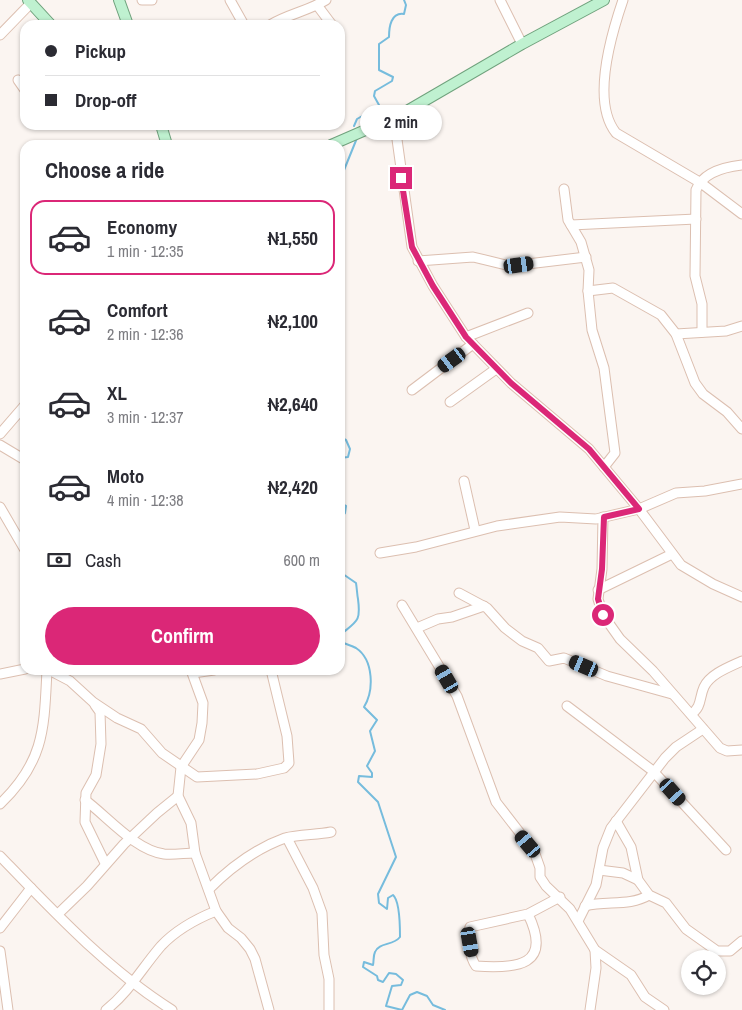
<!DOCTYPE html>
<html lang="en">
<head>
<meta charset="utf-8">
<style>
	body { margin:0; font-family:"Archivo Narrow",sans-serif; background:#f2f2f3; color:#2b2b33; height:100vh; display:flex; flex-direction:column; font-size:19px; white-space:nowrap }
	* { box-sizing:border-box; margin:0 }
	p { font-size:16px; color:#7c7c81 }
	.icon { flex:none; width:28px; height:28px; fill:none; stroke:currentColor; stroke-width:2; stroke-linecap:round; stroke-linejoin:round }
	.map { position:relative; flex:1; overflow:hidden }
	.panel { position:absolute; left:20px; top:140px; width:325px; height:535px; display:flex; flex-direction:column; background:#fff; border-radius:15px; box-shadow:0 1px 4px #0004 }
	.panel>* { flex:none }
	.banner { position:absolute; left:20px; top:20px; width:325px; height:110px; border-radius:15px; box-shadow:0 1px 4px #0004; display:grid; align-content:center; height:110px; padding:0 25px; background:#fff }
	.tools { position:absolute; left:681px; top:950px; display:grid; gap:10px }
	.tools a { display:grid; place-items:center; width:45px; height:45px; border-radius:50%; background:#fff; box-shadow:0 1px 4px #0004; font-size:25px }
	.end { position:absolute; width:22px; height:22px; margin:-11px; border:6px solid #db2777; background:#fff; box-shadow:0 0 0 2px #fff }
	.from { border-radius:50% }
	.bubble { position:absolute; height:35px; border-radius:18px; background:#fff; box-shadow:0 1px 4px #0004; font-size:16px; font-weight:700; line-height:35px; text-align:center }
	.car { position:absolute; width:15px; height:30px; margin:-15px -8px; border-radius:6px; box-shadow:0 0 4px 1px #0007; background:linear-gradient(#222 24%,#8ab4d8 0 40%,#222 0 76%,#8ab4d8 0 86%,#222 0) }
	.banner b { display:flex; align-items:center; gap:18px; height:48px; font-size:19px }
	.banner b+b { border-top:1px solid #e1e1e2 }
	.banner i { width:12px; height:12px; background:#2b2b33 }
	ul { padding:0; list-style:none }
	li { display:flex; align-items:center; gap:15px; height:75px; margin:0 10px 8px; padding:0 15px; border:2px solid transparent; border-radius:15px }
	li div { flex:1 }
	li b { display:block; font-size:19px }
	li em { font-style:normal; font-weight:700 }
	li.current { border-color:#db2777 }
	li>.icon { width:45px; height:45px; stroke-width:1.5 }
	h2 { padding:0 25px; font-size:22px; line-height:60px }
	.pay { display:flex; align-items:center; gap:12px; height:55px; padding:0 25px; font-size:19px }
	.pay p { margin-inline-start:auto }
	.action { display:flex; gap:10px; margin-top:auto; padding:10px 25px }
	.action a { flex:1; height:58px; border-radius:30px; background:#db2777; color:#fff; font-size:20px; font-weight:700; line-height:58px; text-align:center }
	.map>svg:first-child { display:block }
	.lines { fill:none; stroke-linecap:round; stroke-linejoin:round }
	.stream { stroke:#76bcdd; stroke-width:2 }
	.minor-casing { stroke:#dcbfb0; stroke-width:11 }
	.major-casing { stroke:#70a27d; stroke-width:12 }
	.minor { stroke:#fff; stroke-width:9 }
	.major { stroke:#bff1d0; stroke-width:10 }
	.route { stroke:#db2777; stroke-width:6 }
</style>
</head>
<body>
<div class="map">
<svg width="742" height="1010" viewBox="0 0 742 1010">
	<rect width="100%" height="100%" fill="#fbf5f1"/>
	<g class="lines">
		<g class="stream">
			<path d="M354,126L357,119L378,107L379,105L374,96L375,91L392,81L393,77L379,70V44L389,37C389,27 391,12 404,14L406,5L404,0"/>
			<path d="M340,180L357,138"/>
			<path d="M340,437L346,440L350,449L348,457L340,458"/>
			<path d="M340,503L346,506L345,513L340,519"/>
			<path d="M340,572L356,583C357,589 357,594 358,599C361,622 357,621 340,635L341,642C346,644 352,646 356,648C374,660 374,691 364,707L377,720L370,731L375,751L367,766L372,773V777L359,776L358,782L378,802L396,857L378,894L379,903L387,909L388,898L393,895C400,901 400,927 400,937C393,946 379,942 375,952C373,956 374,961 373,965L364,962L363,967L377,976L378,980L383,982L389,973L396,974L403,980L401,985L392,986L386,1006L402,1010"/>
			<path d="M402,1010L410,995L417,992L427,996L433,1005L445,1010"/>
		</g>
		<g class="minor-casing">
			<g id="minor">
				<path d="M142,0H152"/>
				<path d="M230,0L244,25"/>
				<path d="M500,0L522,44"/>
				<path d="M623,0C611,35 591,102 616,133L701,183L742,214"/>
				<path d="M317,5L332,25"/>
				<path d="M270,25C288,14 308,11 326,0"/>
				<path d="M0,35L31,3"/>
				<path d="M18,80L25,90"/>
				<path d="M394,118L412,247L433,286L466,337L511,383L589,449L639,509L681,565L713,584L742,597"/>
				<path d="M564,189L568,220L581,242L589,270L588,291L592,330L604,368L615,453L604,467"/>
				<path d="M571,225L696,219"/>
				<path d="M418,261L473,257L506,265H519L586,257"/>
				<path d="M588,291L613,288L661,315L676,334L695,383L703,394L727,412L742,429"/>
				<path d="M702,332V304L695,276L696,190C703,172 724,167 742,165"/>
				<path d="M676,334L726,331L742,326"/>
				<path d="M466,337L528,313"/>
				<path d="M412,390L473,344"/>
				<path d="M450,402L496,369"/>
				<path d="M0,434L25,405"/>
				<path d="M0,445L25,460"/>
				<path d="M464,481L475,530"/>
				<path d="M0,507L25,550"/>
				<path d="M603,517L602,569L598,599L603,615L620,639L653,671L720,748L727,751L742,750"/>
				<path d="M380,553L416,547L497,526L560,517L596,519L639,509L676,493L705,491L742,484"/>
				<path d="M598,590L672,554"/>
				<path d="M459,593L487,608L505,628L522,641L538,648L549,661L564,658L607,676L672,694"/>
				<path d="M402,605L457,696L496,802L534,851L540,868V877L546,886L570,909L595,950L631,975L645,997L664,1010"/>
				<path d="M417,628L438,619L452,617L484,606"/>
				<path d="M49,670L70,681L93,702L117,718L141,729L162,753L197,777L257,774L284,768L289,763L287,736L271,670"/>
				<path d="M191,670L203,703L202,723L199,740L181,767L178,796L191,823L195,853L216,911L228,928L241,938L250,949L255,959L269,1010"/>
				<path d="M193,673L214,670"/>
				<path d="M0,674L25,669"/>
				<path d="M95,705L100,712L101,744L96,775L86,793L85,822L105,863"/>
				<path d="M567,706L653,771L726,850"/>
				<path d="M691,714C702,707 699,698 704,687C710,674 729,667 742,661"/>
				<path d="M85,800C108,817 135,850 164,854C174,855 185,853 195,853"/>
				<path d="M0,804C45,761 44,728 47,670"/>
				<path d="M616,821L631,847L638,880L649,895L666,903L686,929L717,951H730L742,941"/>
				<path d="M287,838L313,888L322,913L324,955L329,979V1010"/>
				<path d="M0,856C53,911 107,969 172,1010"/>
				<path d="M599,870L623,873L638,880"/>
				<path d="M209,889C230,868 257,848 285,838C299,834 317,835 331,832"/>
				<path d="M585,906C607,900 629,907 649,895"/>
				<path d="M58,914L87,886L124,844L157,813L178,796"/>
				<path d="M528,914C553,966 517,969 476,966C470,958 466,936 470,927L528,914L560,897"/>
				<path d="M578,921L596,885L603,848L611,828L665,758L676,747L703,729"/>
				<path d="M0,928L31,888"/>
				<path d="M0,951L8,1010"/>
				<path d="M106,1010C129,992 142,968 161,946C176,930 196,919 216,911"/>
				<path d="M590,1010L596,968L595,950"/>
			</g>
		</g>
		<g class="major-casing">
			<g id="major">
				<path d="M28,0L51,25"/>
				<path d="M119,0L128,25"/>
				<path d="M161,125L167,145"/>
				<path d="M331,145L400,115L522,44L604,0"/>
			</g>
		</g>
		<use href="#minor" class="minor"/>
		<use href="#major" class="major"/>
	</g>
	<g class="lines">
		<path class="route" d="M401,178L412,247L433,286L466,337L511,383L589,449L639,509L604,517L602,569L598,599L603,615"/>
	</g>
</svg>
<div class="tools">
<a><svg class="icon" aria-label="locate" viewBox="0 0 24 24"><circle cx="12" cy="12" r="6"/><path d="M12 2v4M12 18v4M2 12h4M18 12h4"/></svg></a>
</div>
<i class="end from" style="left:603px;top:615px"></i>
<i class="end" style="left:401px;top:178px"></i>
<div class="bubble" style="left:360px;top:105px;width:82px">2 min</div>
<i class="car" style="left:519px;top:265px;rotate:82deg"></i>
<i class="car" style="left:452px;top:360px;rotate:234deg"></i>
<i class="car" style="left:584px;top:666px;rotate:293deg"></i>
<i class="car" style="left:447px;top:679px;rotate:330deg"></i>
<i class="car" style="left:673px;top:792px;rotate:138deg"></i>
<i class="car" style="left:528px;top:844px;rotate:320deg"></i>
<i class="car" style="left:470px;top:942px;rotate:170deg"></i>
<div class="banner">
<b><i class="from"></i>Pickup</b>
<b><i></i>Drop-off</b>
</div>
<section class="panel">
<h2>Choose a ride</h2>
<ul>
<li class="current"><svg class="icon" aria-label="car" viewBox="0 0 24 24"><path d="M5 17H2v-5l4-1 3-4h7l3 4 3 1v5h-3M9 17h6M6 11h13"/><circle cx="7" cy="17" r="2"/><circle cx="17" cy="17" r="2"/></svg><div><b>Economy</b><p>1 min · 12:35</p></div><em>₦1,550</em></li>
<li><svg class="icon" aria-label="car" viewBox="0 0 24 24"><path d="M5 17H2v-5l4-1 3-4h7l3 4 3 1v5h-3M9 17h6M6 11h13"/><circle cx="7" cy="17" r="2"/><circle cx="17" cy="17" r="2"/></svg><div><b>Comfort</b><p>2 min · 12:36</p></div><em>₦2,100</em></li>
<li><svg class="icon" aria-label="car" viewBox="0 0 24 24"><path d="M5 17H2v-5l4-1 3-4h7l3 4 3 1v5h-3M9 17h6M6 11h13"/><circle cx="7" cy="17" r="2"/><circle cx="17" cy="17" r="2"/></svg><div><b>XL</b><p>3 min · 12:37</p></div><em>₦2,640</em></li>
<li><svg class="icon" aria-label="car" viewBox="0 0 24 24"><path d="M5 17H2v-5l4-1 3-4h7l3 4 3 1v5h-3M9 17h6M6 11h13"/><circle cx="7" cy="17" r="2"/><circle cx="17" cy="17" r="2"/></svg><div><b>Moto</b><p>4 min · 12:38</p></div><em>₦2,420</em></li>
</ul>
<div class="pay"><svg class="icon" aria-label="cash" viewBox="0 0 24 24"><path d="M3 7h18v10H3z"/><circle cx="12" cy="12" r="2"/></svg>Cash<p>600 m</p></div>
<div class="action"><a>Confirm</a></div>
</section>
</div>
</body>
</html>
